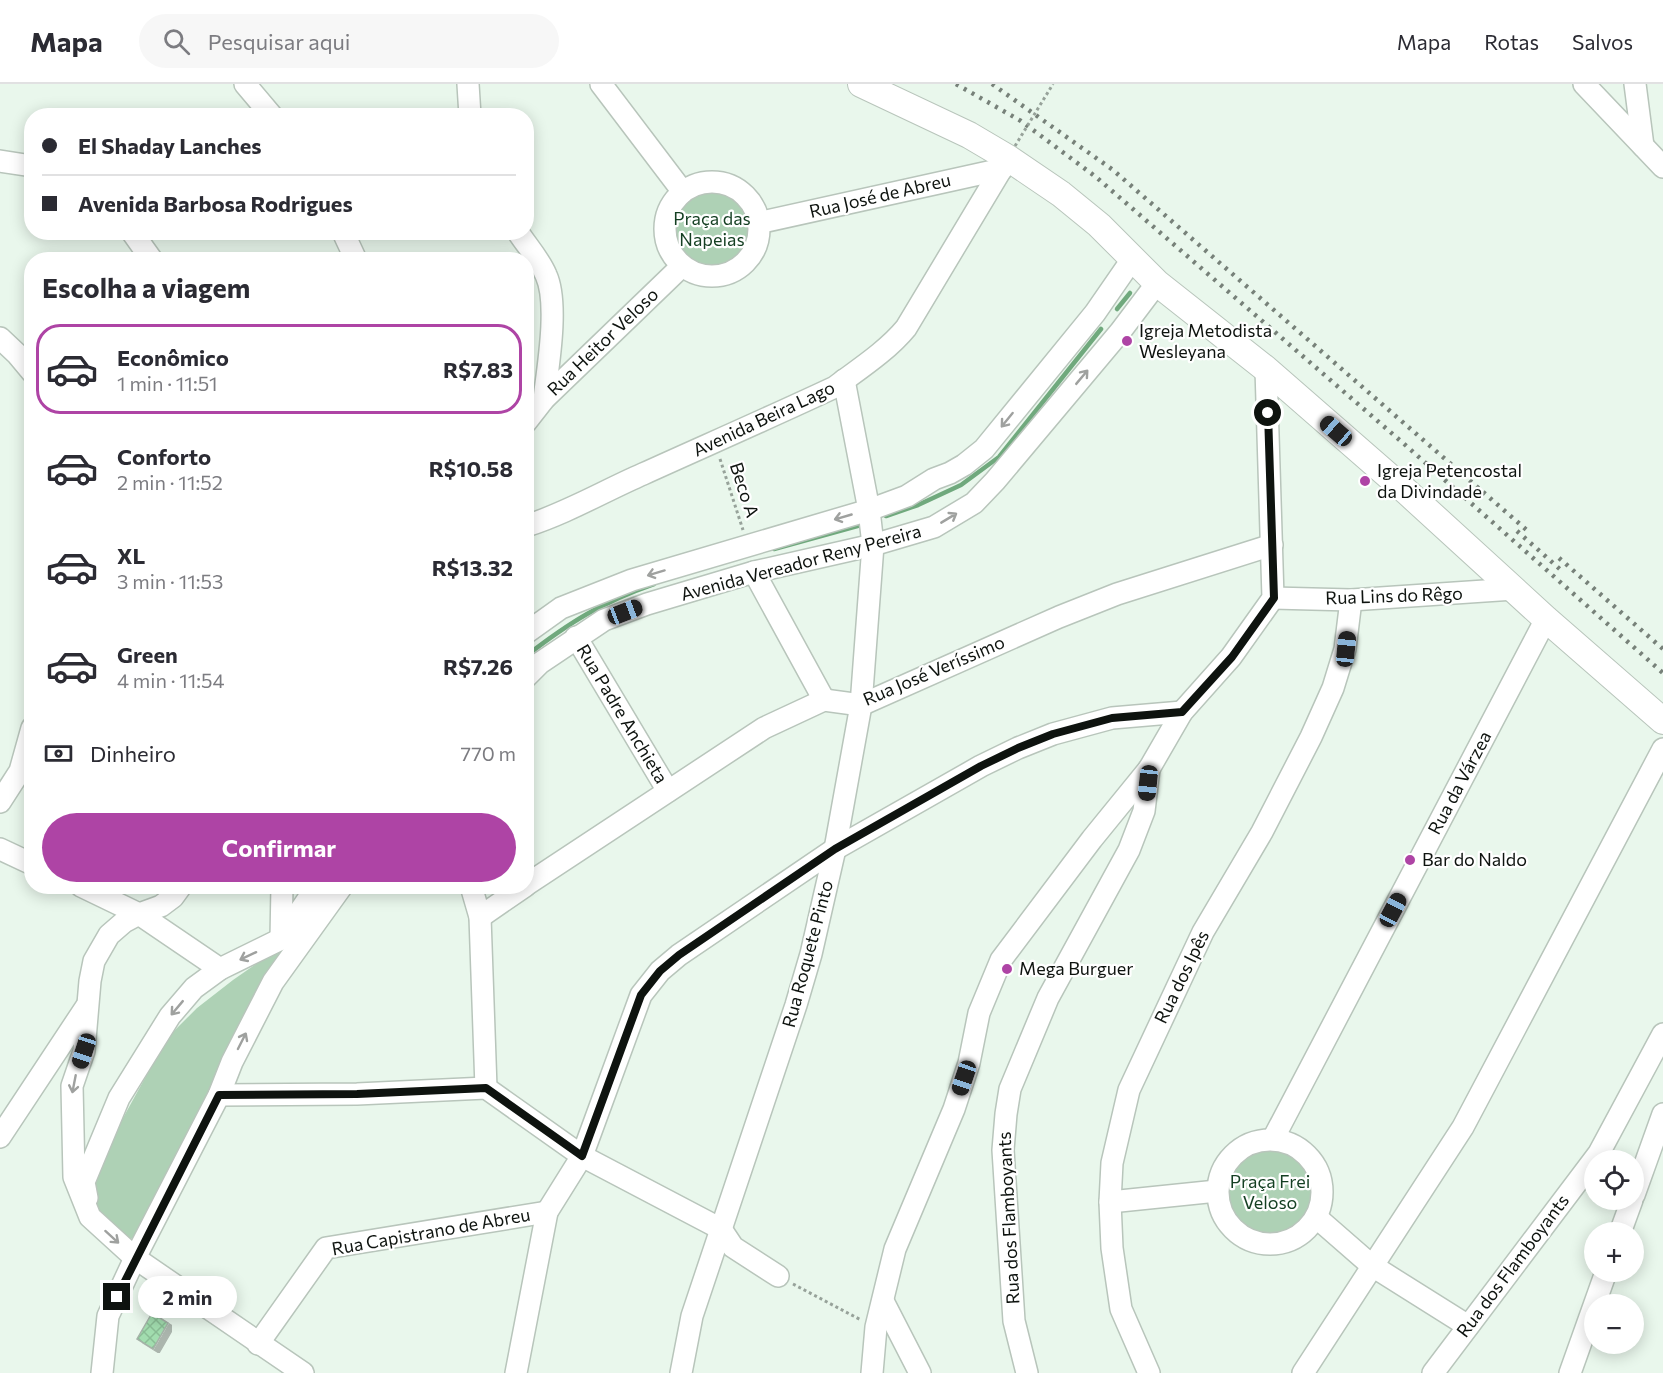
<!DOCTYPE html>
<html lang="pt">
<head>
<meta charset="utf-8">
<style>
	body { margin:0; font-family:Commissioner,sans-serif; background:#f7f7f7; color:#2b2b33; height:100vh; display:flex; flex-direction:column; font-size:22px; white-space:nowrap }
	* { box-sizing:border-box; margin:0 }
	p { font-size:20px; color:#7c7c81 }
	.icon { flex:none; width:33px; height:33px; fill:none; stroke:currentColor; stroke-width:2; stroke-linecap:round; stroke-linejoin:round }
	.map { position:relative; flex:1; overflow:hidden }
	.details { position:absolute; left:24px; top:168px; width:510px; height:642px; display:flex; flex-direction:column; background:#fff; border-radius:24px; box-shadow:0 3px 15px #0003 }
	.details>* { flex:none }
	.hud { position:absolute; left:24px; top:24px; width:510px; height:132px; border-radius:24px; box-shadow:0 3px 15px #0003; display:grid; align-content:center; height:132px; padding:0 18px; background:#fff }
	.buttons { position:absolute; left:1584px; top:1066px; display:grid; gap:12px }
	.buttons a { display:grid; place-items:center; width:60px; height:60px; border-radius:50%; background:#fff; box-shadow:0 3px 15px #0003; font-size:30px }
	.end { position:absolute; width:27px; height:27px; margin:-14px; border:8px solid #0e130f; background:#fff; box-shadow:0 0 0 3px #fff }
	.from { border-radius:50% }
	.bubble { position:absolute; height:42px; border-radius:21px; background:#fff; box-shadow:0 3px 15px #0003; font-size:20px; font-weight:700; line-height:42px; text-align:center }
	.car { position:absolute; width:18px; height:36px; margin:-18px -9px; border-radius:8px; box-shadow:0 0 4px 2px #0007; background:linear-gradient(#222 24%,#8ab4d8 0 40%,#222 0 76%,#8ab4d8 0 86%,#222 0) }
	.hud b { display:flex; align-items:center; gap:21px; height:57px; font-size:22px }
	.hud b+b { border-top:2px solid #e1e1e2 }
	.hud i { width:15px; height:15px; background:#2b2b33 }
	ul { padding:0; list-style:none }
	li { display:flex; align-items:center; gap:18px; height:90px; margin:0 12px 9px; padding:0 6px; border:3px solid transparent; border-radius:24px }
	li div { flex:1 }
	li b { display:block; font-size:22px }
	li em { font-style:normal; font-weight:700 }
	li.selected { border-color:#ae44a5 }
	li>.icon { width:54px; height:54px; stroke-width:1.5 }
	h2 { padding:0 18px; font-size:27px; line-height:72px }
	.pay { display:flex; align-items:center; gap:15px; height:66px; padding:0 18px; font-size:22px }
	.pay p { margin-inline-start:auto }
	.cta { display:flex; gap:12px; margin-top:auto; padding:12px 18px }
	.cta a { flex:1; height:69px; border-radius:36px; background:#ae44a5; color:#fff; font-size:24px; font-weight:700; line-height:69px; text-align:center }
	header { display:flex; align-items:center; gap:36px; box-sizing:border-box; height:84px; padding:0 30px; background:#fff; border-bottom:2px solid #e1e1e2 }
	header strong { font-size:28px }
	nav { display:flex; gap:33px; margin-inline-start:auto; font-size:21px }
	.search { width:420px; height:54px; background:#f7f7f7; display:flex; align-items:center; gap:15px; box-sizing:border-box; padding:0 21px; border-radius:33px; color:#7c7c81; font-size:22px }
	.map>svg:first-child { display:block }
	.green { fill:#aed1b5 }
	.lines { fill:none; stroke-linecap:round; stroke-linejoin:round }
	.stream { stroke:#70a97d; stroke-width:4.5 }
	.building { fill:url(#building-cross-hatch); stroke:#a5b2a8; stroke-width:1.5; filter:url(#shadow) }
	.minor-casing { stroke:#b8c5bb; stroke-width:24 }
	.major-casing { stroke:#b8c5bb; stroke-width:28 }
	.path { stroke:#97a29a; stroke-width:3; stroke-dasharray:3 3; stroke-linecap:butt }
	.minor { stroke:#fff; stroke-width:21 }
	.major { stroke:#fff; stroke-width:26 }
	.rail { stroke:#778179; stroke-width:4.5; stroke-dasharray:3 6; stroke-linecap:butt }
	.path-bridge { stroke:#97a29a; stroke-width:3; stroke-dasharray:3 3; stroke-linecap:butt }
	.oneway { stroke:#9fa19f }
	.route { stroke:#0e130f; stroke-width:8 }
	.poi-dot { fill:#ae44a5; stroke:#fff; stroke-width:2 }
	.labels { text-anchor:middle; stroke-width:4.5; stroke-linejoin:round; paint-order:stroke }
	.street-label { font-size:18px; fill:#0e130f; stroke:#fff }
	.park-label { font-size:18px; fill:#143f22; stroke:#fff }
	.poi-label { font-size:18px; fill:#0e130f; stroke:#fff; text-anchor:start }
</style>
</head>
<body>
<header>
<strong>Mapa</strong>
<div class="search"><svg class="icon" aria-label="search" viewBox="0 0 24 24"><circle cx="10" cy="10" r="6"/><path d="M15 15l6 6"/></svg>Pesquisar aqui</div>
<nav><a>Mapa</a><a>Rotas</a><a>Salvos</a></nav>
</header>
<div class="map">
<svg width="1663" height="1289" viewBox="0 0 1663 1289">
	<defs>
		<pattern id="building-cross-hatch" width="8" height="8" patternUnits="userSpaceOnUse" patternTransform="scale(1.5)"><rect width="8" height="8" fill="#a2ddaf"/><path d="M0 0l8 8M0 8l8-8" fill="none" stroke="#8abd95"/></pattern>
		<filter id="shadow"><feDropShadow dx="6" dy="4" stdDeviation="0" flood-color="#0004"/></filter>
	</defs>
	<rect width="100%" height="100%" fill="#e9f7ec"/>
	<g class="green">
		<circle cx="712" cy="145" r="44"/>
		<path d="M289,857L266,895L134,1153L128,1157L94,1126L91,1101L123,1034L167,954L197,924L233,896Z"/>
		<circle cx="1270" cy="1108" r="41"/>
	</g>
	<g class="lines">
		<g class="stream">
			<path d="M1117,225L1130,209"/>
			<path d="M886,432L918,421L961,401L999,373L1101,245"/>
			<path d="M774,465L861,441"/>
			<path d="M526,572C570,538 602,518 654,500"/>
		</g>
	</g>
	<path class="building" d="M152,1229L168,1239L153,1265L137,1255Z"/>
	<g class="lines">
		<g class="minor-casing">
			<g id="minor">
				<path d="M245,0L272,32"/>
				<path d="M468,0L470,32"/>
				<path d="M601,0L683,108"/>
				<path d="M1584,0L1663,83"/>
				<path d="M1635,0L1643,62"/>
				<path d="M0,77L32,82"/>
				<circle cx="712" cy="145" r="47"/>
				<path d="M758,139L1002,85"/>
				<path d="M132,148L152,176"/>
				<path d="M343,148L356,176"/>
				<path d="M518,148C527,162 540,176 546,191C559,219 548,283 544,315"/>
				<path d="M0,254L17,270L32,288"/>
				<path d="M526,338L544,315L682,182"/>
				<path d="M526,442C567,429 604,407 643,390C707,361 771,333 835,303C859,285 887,267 906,244L1008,74"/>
				<path d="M754,488L824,616"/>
				<path d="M1273,514L1351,516L1514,505"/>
				<path d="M526,549L561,524L632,496L869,426L907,412L934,395L950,389L964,381L984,365L1095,229L1133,174"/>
				<path d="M576,553L668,707"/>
				<path d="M526,593L540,579L604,536L647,520L754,488L873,461L934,443L974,419L995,397L1120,248L1157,199"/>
				<path d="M0,718L20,687L32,644"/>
				<path d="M0,765L32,780"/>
				<path d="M526,801L764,644L824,616L861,621L1059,533L1117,510L1272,461"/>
				<path d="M81,802L139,830L220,885"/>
				<path d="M181,802L173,813L161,822L139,830L124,838L109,851L94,877L90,897L84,967L72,1002L74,1093L90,1133L135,1174L303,1289"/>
				<path d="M471,802L480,833L486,1004"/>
				<path d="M480,833L525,802"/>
				<path d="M281,855L282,802"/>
				<path d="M219,1011L357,1010L486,1004L582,1072L721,1145L733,1163L778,1192"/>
				<path d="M0,1053L86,923"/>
				<path d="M1273,1055L1546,535"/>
				<circle cx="1270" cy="1108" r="52"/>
				<path d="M1634,1111L1663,1030"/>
				<path d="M87,1114L84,1098L119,1014L170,932L194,904L220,885L281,855L317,802"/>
				<path d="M1110,1118L1217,1107"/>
				<path d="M1316,1133L1371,1181L1468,1242"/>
				<path d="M1620,1149L1632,1116"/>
				<path d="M883,1217L920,1289"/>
				<path d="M258,1260L326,1164L547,1128"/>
				<path d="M102,1289L108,1232L135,1174L219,1011L232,978L273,898L342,802"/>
				<path d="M516,1289L547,1128L582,1072L641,911L660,887L679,871L835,765L981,682L1018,664L1053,650L1112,634L1182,628"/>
				<path d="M681,1289L692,1232L796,921L811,870L835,765L861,621L873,461L869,426L844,296"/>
				<path d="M872,1289L876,1243L895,1165L954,1025L969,979L979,929L1001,876L1092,755L1149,685L1182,628L1231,573L1273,514L1266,285"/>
				<path d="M1027,1289L1014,1237L1003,1066L1006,1030L1010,1005L1048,914L1129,766L1144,727L1149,685"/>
				<path d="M1149,1289L1121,1225L1112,1164L1110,1118L1112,1079L1129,1006L1203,848L1262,748L1311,653L1333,604L1345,565L1351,516"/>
				<path d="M1303,1289L1463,1043L1663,665"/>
				<path d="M1433,1289L1599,1069L1663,950"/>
				<path d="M1570,1289L1606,1188"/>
			</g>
		</g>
		<g class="major-casing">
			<path id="major" d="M861,0L969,51L1008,74L1061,110L1099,141L1157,199L1266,285L1407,408L1546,535L1663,637"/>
		</g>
		<g class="path">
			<path d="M720,375L743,446"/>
			<path d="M793,1200L861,1236"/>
		</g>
		<use href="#minor" class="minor"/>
		<use href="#major" class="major"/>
		<g class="rail">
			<path d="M956,0L1021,37L1096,93L1403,359L1663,589"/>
			<path d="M992,0L1113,86L1529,448"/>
			<path d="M1517,447L1562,487"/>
			<path d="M1559,474L1663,565"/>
		</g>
		<path class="path-bridge" d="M1015,62L1053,0"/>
	</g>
	<defs><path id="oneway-shaft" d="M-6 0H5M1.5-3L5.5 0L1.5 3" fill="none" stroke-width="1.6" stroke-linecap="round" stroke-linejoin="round" transform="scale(1.5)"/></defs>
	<g class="oneway">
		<use href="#oneway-shaft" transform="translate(1082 293) rotate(-50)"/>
		<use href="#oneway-shaft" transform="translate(1007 336) rotate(129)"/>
		<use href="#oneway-shaft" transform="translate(843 433) rotate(164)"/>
		<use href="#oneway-shaft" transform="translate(949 434) rotate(-31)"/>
		<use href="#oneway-shaft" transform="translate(656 489) rotate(163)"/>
		<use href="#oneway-shaft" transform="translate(248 872) rotate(155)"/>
		<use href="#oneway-shaft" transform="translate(177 924) rotate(130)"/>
		<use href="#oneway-shaft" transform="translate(242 957) rotate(-63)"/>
		<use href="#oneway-shaft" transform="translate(74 1000) rotate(101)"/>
		<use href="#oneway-shaft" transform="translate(112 1153) rotate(42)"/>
	</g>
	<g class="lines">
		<path class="route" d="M117,1213L219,1011L357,1010L486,1004L582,1072L641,911L660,887L679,871L835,765L981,682L1018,664L1053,650L1112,634L1182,628L1232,573L1274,514L1268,329"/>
	</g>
	<g class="poi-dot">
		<circle cx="1127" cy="257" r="6"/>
		<circle cx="1365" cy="397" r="6"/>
		<circle cx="1410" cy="776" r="6"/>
		<circle cx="1007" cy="885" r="6"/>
	</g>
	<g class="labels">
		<g class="street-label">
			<text transform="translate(880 112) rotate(-13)" y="6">Rua José de Abreu</text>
			<text transform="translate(603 258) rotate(-44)" y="6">Rua Heitor Veloso</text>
			<text transform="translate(764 335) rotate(-25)" y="6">Avenida Beira Lago</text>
			<text transform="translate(744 406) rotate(72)" y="6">Beco A</text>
			<text transform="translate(801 479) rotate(-15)" y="6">Avenida Vereador Reny Pereira</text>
			<text transform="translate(1394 512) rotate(-2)" y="6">Rua Lins do Rêgo</text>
			<text transform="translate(934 587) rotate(-23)" y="6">Rua José Veríssimo</text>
			<text transform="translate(622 630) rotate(59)" y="6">Rua Padre Anchieta</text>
			<text transform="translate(1460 699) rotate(-62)" y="6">Rua da Várzea</text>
			<text transform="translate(808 870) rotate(-75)" y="6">Rua Roquete Pinto</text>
			<text transform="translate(1182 893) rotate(-64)" y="6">Rua dos Ipês</text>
			<text transform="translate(1009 1134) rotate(-93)" y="6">Rua dos Flamboyants</text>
			<text transform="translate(431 1148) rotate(-10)" y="6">Rua Capistrano de Abreu</text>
			<text transform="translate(1513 1182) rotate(-53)" y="6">Rua dos Flamboyants</text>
		</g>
		<g class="park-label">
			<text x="712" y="141">Praça das<tspan x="712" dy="21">Napeias</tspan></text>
			<text x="1270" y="1104">Praça Frei<tspan x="1270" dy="21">Veloso</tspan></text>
		</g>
		<g class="poi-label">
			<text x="1139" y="253">Igreja Metodista<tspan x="1139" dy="21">Wesleyana</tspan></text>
			<text x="1377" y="393">Igreja Petencostal<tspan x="1377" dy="21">da Divindade</tspan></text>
			<text x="1422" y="782">Bar do Naldo</text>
			<text x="1019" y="891">Mega Burguer</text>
		</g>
	</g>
</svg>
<div class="buttons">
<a><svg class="icon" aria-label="locate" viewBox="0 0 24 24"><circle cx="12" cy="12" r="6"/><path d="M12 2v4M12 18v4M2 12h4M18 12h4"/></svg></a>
<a>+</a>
<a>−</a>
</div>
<i class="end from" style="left:1268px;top:329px"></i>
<i class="end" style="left:117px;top:1213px"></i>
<div class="bubble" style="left:138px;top:1192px;width:99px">2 min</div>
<i class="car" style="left:1336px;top:347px;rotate:311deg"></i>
<i class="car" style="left:625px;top:528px;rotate:69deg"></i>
<i class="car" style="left:1346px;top:565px;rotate:6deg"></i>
<i class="car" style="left:1148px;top:699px;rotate:186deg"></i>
<i class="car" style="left:1393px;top:826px;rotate:28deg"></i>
<i class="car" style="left:84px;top:967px;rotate:198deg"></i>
<i class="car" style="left:964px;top:994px;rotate:199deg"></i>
<div class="hud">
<b><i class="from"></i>El Shaday Lanches</b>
<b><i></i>Avenida Barbosa Rodrigues</b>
</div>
<section class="details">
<h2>Escolha a viagem</h2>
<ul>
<li class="selected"><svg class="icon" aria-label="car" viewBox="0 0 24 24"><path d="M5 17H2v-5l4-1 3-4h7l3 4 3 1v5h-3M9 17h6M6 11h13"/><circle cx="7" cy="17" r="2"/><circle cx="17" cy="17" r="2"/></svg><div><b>Econômico</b><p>1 min · 11:51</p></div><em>R$7.83</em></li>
<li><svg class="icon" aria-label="car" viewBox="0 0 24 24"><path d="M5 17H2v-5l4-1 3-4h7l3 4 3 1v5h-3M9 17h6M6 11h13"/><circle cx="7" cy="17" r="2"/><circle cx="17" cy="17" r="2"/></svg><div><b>Conforto</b><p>2 min · 11:52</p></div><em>R$10.58</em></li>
<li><svg class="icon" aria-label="car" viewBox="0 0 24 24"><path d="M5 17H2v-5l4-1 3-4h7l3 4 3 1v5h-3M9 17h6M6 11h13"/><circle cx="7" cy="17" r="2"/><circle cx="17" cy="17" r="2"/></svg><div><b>XL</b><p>3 min · 11:53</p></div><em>R$13.32</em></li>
<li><svg class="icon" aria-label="car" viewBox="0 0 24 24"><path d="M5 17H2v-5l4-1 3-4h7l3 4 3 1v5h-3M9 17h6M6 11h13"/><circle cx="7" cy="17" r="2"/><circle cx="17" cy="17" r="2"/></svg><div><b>Green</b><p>4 min · 11:54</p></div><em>R$7.26</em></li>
</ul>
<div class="pay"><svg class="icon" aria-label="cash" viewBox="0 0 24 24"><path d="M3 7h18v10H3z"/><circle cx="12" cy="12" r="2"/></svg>Dinheiro<p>770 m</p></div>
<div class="cta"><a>Confirmar</a></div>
</section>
</div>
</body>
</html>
